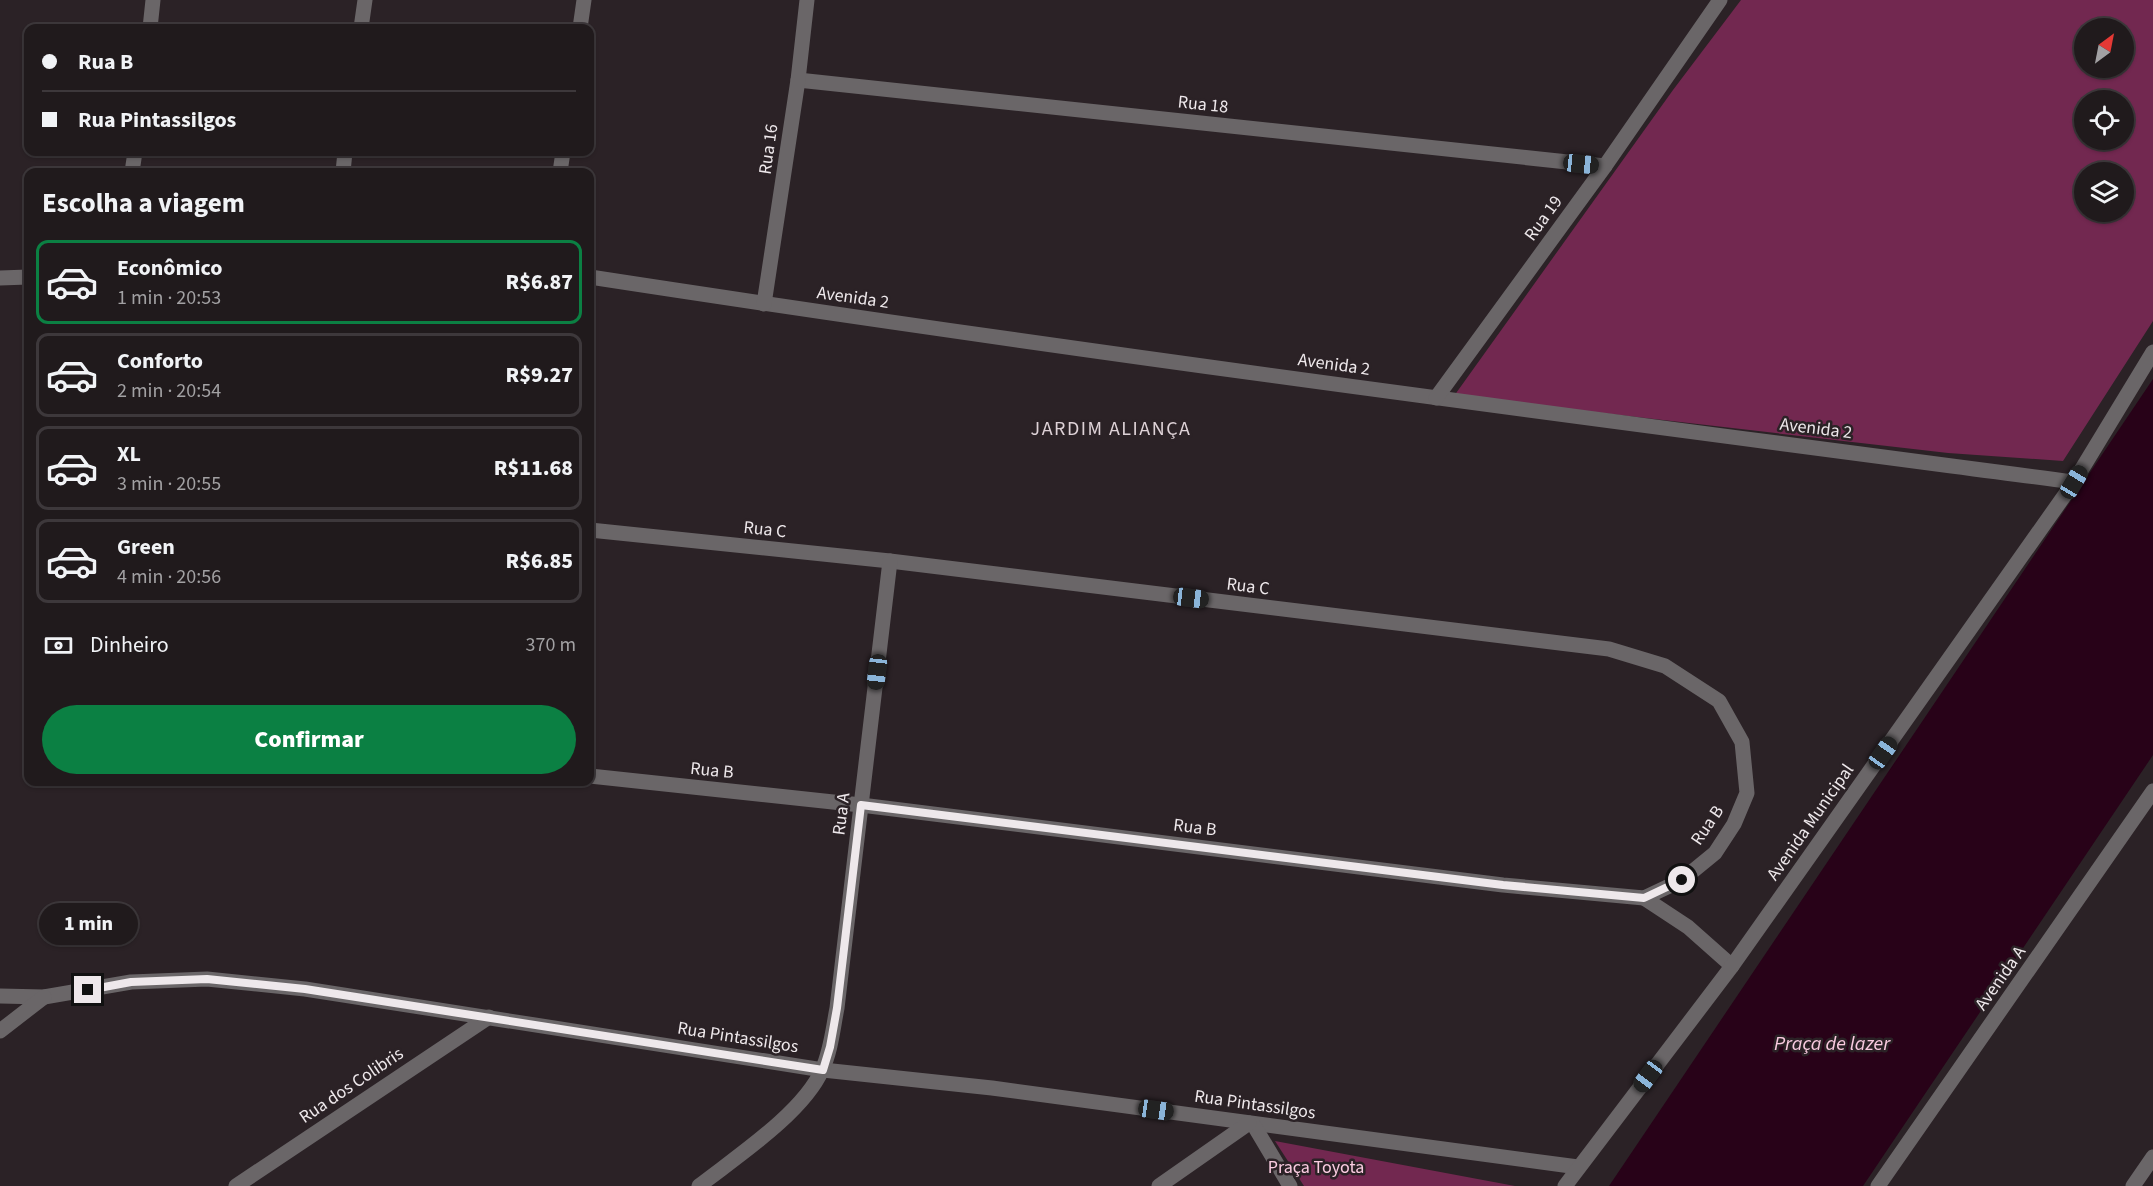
<!DOCTYPE html>
<html lang="pt">
<head>
<meta charset="utf-8">
<style>
	body { margin:0; font-family:"Source Sans 3",sans-serif; background:#282325; color:#f1f3f6; height:100vh; display:flex; flex-direction:column; font-size:22px; white-space:nowrap }
	* { box-sizing:border-box; margin:0 }
	p { font-size:20px; color:#a2a1a3 }
	.icon { flex:none; width:33px; height:33px; fill:none; stroke:currentColor; stroke-width:2; stroke-linecap:round; stroke-linejoin:round }
	.map { position:relative; flex:1; overflow:hidden }
	.side { position:absolute; left:24px; top:168px; width:570px; height:618px; display:flex; flex-direction:column; background:#201a1c; border-radius:12px; box-shadow:0 2px 4px #0004,0 0 0 2px #3d383b }
	.side>* { flex:none }
	.guide { position:absolute; left:24px; top:24px; width:570px; height:132px; border-radius:12px; box-shadow:0 2px 4px #0004,0 0 0 2px #3d383b; display:grid; align-content:center; height:132px; padding:0 18px; background:#201a1c }
	.needle { width:39px; rotate:32deg }
	.tools { position:absolute; left:2074px; top:18px; display:grid; gap:12px }
	.tools a { display:grid; place-items:center; width:60px; height:60px; border-radius:50%; background:#201a1c; box-shadow:0 2px 4px #0004,0 0 0 2px #3d383b; font-size:30px }
	.end { position:absolute; width:27px; height:27px; margin:-14px; border:8px solid #eee8eb; background:#111; box-shadow:0 0 0 3px #111 }
	.from { border-radius:50% }
	.bubble { position:absolute; height:42px; border-radius:21px; background:#201a1c; box-shadow:0 2px 4px #0004,0 0 0 2px #3d383b; font-size:20px; font-weight:800; line-height:42px; text-align:center }
	.car { position:absolute; width:18px; height:36px; margin:-18px -9px; border-radius:8px; box-shadow:0 0 4px 2px #0007; background:linear-gradient(#222 24%,#8ab4d8 0 40%,#222 0 76%,#8ab4d8 0 86%,#222 0) }
	.guide b { display:flex; align-items:center; gap:21px; height:57px; font-size:22px }
	.guide b+b { border-top:2px solid #3d383b }
	.guide i { width:15px; height:15px; background:#f1f3f6 }
	ul { padding:0; list-style:none }
	li { display:flex; align-items:center; gap:18px; height:84px; margin:0 12px 9px; padding:0 6px; border:3px solid #3d383b; border-radius:12px }
	li div { flex:1 }
	li b { display:block; font-size:22px }
	li em { font-style:normal; font-weight:800 }
	li.current { border-color:#0b8043 }
	li>.icon { width:54px; height:54px; stroke-width:1.5 }
	h2 { padding:0 18px; font-size:27px; line-height:72px }
	.pay { display:flex; align-items:center; gap:15px; height:66px; padding:0 18px; font-size:22px }
	.pay p { margin-inline-start:auto }
	.action { display:flex; gap:12px; margin-top:auto; padding:12px 18px }
	.action a { flex:1; height:69px; border-radius:36px; background:#0b8043; color:#fff; font-size:24px; font-weight:800; line-height:69px; text-align:center }
	.map>svg:first-child { display:block }
	.green { fill:#722850; fill-rule:evenodd }
	.water { fill:#280218 }
	.lines { fill:none; stroke-linecap:round; stroke-linejoin:round }
	.minor { stroke:#6a6668; stroke-width:15 }
	.route { stroke:#eee8eb; stroke-width:8 }
	.labels { text-anchor:middle; stroke-width:5; stroke-linejoin:round; paint-order:stroke }
	.street-label { font-size:18px; fill:#eee8eb; stroke:#2b2226 }
	.park-label { font-size:18px; fill:#fbcce1; stroke:#2b2226 }
	.neighbourhood-label { font-size:20px; letter-spacing:1.5px; fill:#ded2d7; stroke:#2b2226 }
	.water-label { font-size:20px; font-style:italic; fill:#facbe0; stroke:#2b2226 }
</style>
</head>
<body>
<div class="map">
<svg width="2153" height="1186" viewBox="0 0 2153 1186">
	<rect width="100%" height="100%" fill="#2b2226"/>
	<g class="green">
		<path d="M1741,0H2153V321L2063,461L1948,453L1454,396L1673,90ZM2085,28H2124V68H2085ZM2085,100H2124V140H2085ZM2085,172H2124V212H2085Z"/>
		<path d="M1275,1141L1515,1186H1304Z"/>
	</g>
	<path class="water" d="M2153,379V755L1863,1186H1609Z"/>
	<g class="lines">
		<g class="minor">
			<path d="M150,28L153,0"/>
			<path d="M361,28L365,0"/>
			<path d="M580,28L584,0"/>
			<path d="M798,80L1605,166"/>
			<path d="M132,172L135,152"/>
			<path d="M343,172L345,152"/>
			<path d="M560,172L563,152"/>
			<path d="M590,277C1083,353 1579,417 2074,482"/>
			<path d="M0,278L28,277"/>
			<path d="M764,304L798,80L807,0"/>
			<path d="M1436,398L1605,166L1720,0"/>
			<path d="M590,530L890,561L1609,649L1665,666L1719,701L1742,742L1747,793L1734,824L1715,853L1682,880L1644,898L1503,885L861,805L590,776"/>
			<path d="M1644,898L1688,927L1732,966"/>
			<path d="M0,996L44,997L131,982L207,979L305,989L823,1070L992,1088L1578,1167"/>
			<path d="M0,1031L44,997"/>
			<path d="M1253,1124L1290,1186"/>
			<path d="M236,1186L489,1017"/>
			<path d="M699,1186C736,1157 803,1113 822,1070C831,1051 833,1028 837,1008L890,561"/>
			<path d="M1159,1186L1249,1123"/>
			<path d="M1565,1186L1732,966L2074,482L2153,352"/>
			<path d="M1878,1186L2153,791"/>
			<path d="M2133,1186L2153,1157"/>
		</g>
	</g>
	<g class="lines">
		<path class="route" d="M88,990L131,982L207,979L305,989L823,1070L830,1047L837,1008L861,805L1503,885L1644,898L1682,880"/>
	</g>
	<g class="labels">
		<g class="street-label">
			<text transform="translate(1203 104) rotate(6)" y="6">Rua 18</text>
			<text transform="translate(768 149) rotate(-82)" y="6">Rua 16</text>
			<text transform="translate(1543 218) rotate(-54)" y="6">Rua 19</text>
			<text transform="translate(853 297) rotate(8)" y="6">Avenida 2</text>
			<text transform="translate(1334 364) rotate(8)" y="6">Avenida 2</text>
			<text transform="translate(1816 428) rotate(7)" y="6">Avenida 2</text>
			<text transform="translate(765 529) rotate(6)" y="6">Rua C</text>
			<text transform="translate(1248 586) rotate(7)" y="6">Rua C</text>
			<text transform="translate(712 770) rotate(6)" y="6">Rua B</text>
			<text transform="translate(841 814) rotate(-83)" y="6">Rua A</text>
			<text transform="translate(1810 822) rotate(-55)" y="6">Avenida Municipal</text>
			<text transform="translate(1707 825) rotate(-56)" y="6">Rua B</text>
			<text transform="translate(1195 827) rotate(7)" y="6">Rua B</text>
			<text transform="translate(2000 978) rotate(-55)" y="6">Avenida A</text>
			<text transform="translate(738 1037) rotate(9)" y="6">Rua Pintassilgos</text>
			<text transform="translate(351 1085) rotate(-34)" y="6">Rua dos Colibris</text>
			<text transform="translate(1255 1104) rotate(8)" y="6">Rua Pintassilgos</text>
		</g>
		<g class="park-label">
			<text x="1316" y="1173">Praça Toyota</text>
		</g>
		<g class="neighbourhood-label">
			<text x="1111" y="435">JARDIM ALIANÇA</text>
		</g>
		<g class="water-label">
			<text x="1832" y="1050">Praça de lazer</text>
		</g>
	</g>
</svg>
<div class="tools">
<a><svg class="needle" viewBox="-14 -14 28 28"><path d="M0-13l5 13h-10z" fill="#e53935"/><path d="M0 13l5-13h-10z" fill="#a2a1a3"/></svg></a>
<a><svg class="icon" aria-label="locate" viewBox="0 0 24 24"><circle cx="12" cy="12" r="6"/><path d="M12 2v4M12 18v4M2 12h4M18 12h4"/></svg></a>
<a><svg class="icon" aria-label="layers" viewBox="0 0 24 24"><path d="M12 4l9 5-9 5-9-5zM3 14l9 5 9-5"/></svg></a>
</div>
<i class="end from" style="left:1682px;top:880px"></i>
<i class="end" style="left:88px;top:990px"></i>
<div class="bubble" style="left:39px;top:903px;width:99px">1 min</div>
<i class="car" style="left:1581px;top:164px;rotate:96deg"></i>
<i class="car" style="left:2074px;top:482px;rotate:31deg"></i>
<i class="car" style="left:1191px;top:598px;rotate:97deg"></i>
<i class="car" style="left:877px;top:672px;rotate:187deg"></i>
<i class="car" style="left:1883px;top:753px;rotate:35deg"></i>
<i class="car" style="left:1648px;top:1076px;rotate:217deg"></i>
<i class="car" style="left:1156px;top:1110px;rotate:98deg"></i>
<div class="guide">
<b><i class="from"></i>Rua B</b>
<b><i></i>Rua Pintassilgos</b>
</div>
<section class="side">
<h2>Escolha a viagem</h2>
<ul>
<li class="current"><svg class="icon" aria-label="car" viewBox="0 0 24 24"><path d="M5 17H2v-5l4-1 3-4h7l3 4 3 1v5h-3M9 17h6M6 11h13"/><circle cx="7" cy="17" r="2"/><circle cx="17" cy="17" r="2"/></svg><div><b>Econômico</b><p>1 min · 20:53</p></div><em>R$6.87</em></li>
<li><svg class="icon" aria-label="car" viewBox="0 0 24 24"><path d="M5 17H2v-5l4-1 3-4h7l3 4 3 1v5h-3M9 17h6M6 11h13"/><circle cx="7" cy="17" r="2"/><circle cx="17" cy="17" r="2"/></svg><div><b>Conforto</b><p>2 min · 20:54</p></div><em>R$9.27</em></li>
<li><svg class="icon" aria-label="car" viewBox="0 0 24 24"><path d="M5 17H2v-5l4-1 3-4h7l3 4 3 1v5h-3M9 17h6M6 11h13"/><circle cx="7" cy="17" r="2"/><circle cx="17" cy="17" r="2"/></svg><div><b>XL</b><p>3 min · 20:55</p></div><em>R$11.68</em></li>
<li><svg class="icon" aria-label="car" viewBox="0 0 24 24"><path d="M5 17H2v-5l4-1 3-4h7l3 4 3 1v5h-3M9 17h6M6 11h13"/><circle cx="7" cy="17" r="2"/><circle cx="17" cy="17" r="2"/></svg><div><b>Green</b><p>4 min · 20:56</p></div><em>R$6.85</em></li>
</ul>
<div class="pay"><svg class="icon" aria-label="cash" viewBox="0 0 24 24"><path d="M3 7h18v10H3z"/><circle cx="12" cy="12" r="2"/></svg>Dinheiro<p>370 m</p></div>
<div class="action"><a>Confirmar</a></div>
</section>
</div>
</body>
</html>
